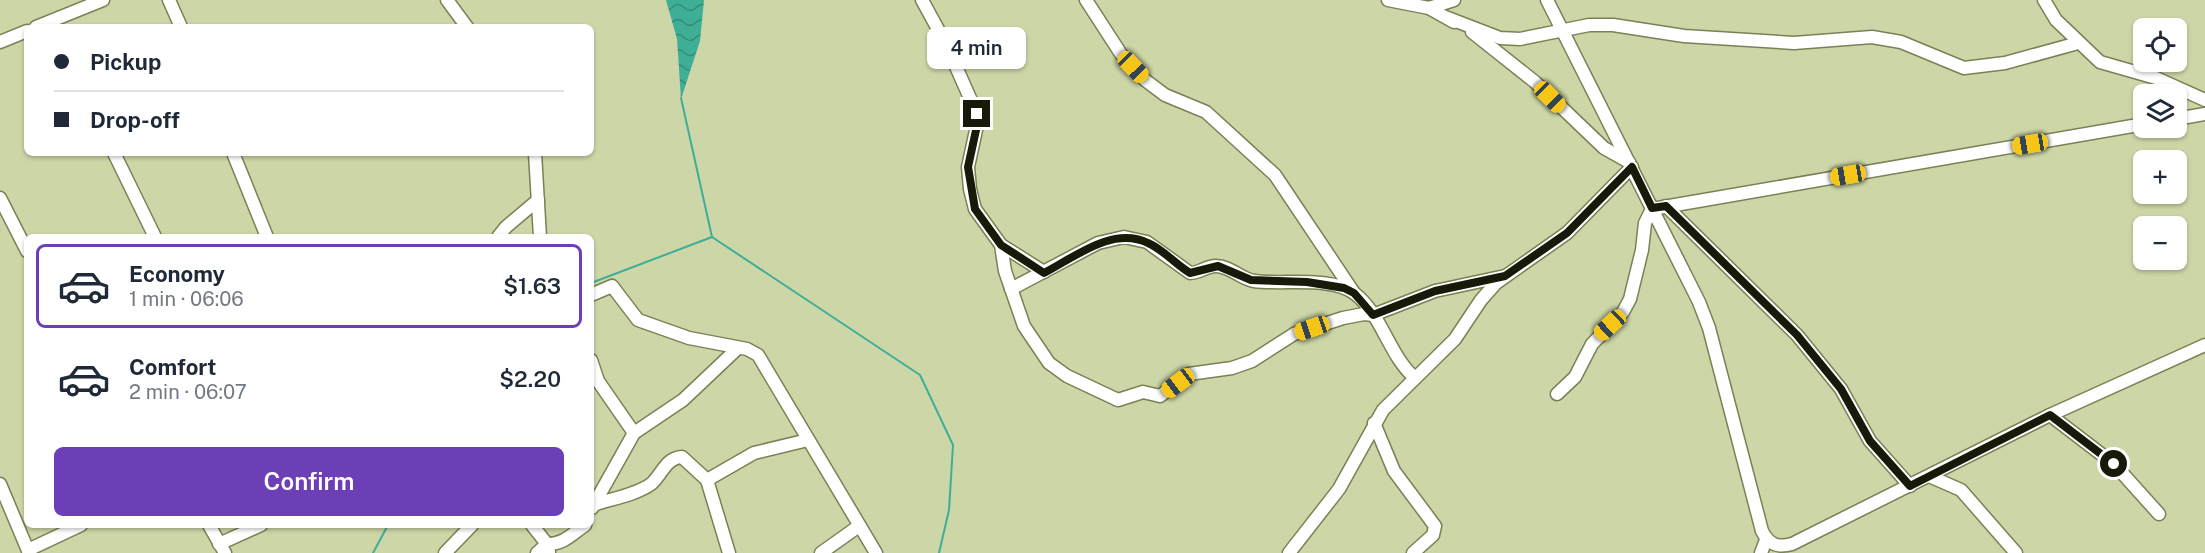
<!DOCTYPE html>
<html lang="en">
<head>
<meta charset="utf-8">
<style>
	body { margin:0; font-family:"Public Sans",sans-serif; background:#f6f6f7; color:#1f2937; height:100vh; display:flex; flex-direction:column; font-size:22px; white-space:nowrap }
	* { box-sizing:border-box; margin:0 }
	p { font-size:20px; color:#747a83 }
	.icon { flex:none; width:33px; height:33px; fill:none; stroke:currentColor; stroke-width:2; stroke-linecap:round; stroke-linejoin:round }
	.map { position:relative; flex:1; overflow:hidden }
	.sheet { position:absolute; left:24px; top:234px; width:570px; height:294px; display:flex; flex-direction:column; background:#fff; border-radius:9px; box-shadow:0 2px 4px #0004 }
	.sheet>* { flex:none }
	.top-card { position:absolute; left:24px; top:24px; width:570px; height:132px; border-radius:9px; box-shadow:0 2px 4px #0004; display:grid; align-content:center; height:132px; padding:0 30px; background:#fff }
	.tools { position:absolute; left:2133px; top:18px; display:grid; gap:12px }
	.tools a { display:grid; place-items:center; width:54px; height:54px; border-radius:9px; background:#fff; box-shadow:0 2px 4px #0004; font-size:30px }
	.end { position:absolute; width:27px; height:27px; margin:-14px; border:8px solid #171a08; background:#fff; box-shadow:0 0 0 3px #fff }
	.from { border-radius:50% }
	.bubble { position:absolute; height:42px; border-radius:9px; background:#fff; box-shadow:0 2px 4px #0004; font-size:20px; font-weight:600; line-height:42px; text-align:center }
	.car { position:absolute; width:18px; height:36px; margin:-18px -9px; border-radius:8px; box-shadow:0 0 4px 2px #0007; background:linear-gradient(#f5c518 24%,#345 0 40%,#f5c518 0 76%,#345 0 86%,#f5c518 0) }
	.top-card b { display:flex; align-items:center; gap:21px; height:57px; font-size:22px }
	.top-card b+b { border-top:2px solid #e0e1e3 }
	.top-card i { width:15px; height:15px; background:#1f2937 }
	ul { padding:10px 0 0; list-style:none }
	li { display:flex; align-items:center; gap:18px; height:84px; margin:0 12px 9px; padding:0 18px; border:3px solid transparent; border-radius:9px }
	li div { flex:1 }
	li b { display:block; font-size:22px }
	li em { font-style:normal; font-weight:600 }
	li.selected { border-color:#6d3fb7 }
	li>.icon { width:54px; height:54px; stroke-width:1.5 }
	.action { display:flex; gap:12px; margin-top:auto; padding:12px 30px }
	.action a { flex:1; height:69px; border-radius:9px; background:#6d3fb7; color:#fff; font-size:24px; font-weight:600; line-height:69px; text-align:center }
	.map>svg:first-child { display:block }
	.water { fill:url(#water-waves) }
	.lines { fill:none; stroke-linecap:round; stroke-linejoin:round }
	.stream { stroke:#3fae97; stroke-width:2 }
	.minor-casing { stroke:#798155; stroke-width:15 }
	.minor { stroke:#fff; stroke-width:12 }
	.route { stroke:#171a08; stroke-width:8 }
</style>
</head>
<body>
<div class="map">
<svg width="2205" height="553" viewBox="0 0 2205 553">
	<defs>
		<pattern id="water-waves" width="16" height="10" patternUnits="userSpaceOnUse" patternTransform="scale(1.5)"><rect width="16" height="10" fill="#3fae97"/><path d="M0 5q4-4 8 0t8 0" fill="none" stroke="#348d79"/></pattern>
	</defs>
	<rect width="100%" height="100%" fill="#cdd6a7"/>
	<path class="water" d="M666,0H704L700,41L681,99L677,39Z"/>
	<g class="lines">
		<g class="stream">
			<path d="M681,98L712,237L920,375L953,445L949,510L939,553"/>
			<path d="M591,283L712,237"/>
			<path d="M373,553L388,525"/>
		</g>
		<g class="minor-casing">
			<g id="minor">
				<path d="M169,0L181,27"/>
				<path d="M447,0L467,27"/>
				<path d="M922,0L946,44L977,114L978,121L968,167L970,189L975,209L1001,245L1005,271L1024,326L1049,363L1067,376L1118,400L1143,392L1160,396L1189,374L1232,368L1252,361L1294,334L1343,318L1364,314L1373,315L1435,291L1505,276"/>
				<path d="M1086,0L1121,54L1145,80L1165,95L1206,112L1275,175L1354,293"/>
				<path d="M1388,0L1429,8L1454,22"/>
				<path d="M1547,0L1699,302L1709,328L1762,531C1769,545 1778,548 1792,544L2050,415L2205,345"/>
				<path d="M2044,0L2056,20L2100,62L2156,78L2205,100"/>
				<path d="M1429,8L1454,0"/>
				<path d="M1448,18L1500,38L1520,39L1589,25H1613L1684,36L1794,43L1872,37L1901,42L1964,68L2005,63L2078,43"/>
				<path d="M36,27L103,0"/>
				<path d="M1472,32L1535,82L1604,148L1629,162"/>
				<path d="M0,42L27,31"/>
				<path d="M2176,119L2205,114"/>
				<path d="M114,153L155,237"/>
				<path d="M233,153L267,237"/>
				<path d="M535,153L540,237"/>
				<path d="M0,198L27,251"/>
				<path d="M1666,206L1797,335L1841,389L1870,441L1910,486"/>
				<path d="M498,237L506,227L538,200"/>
				<path d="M1001,245L1044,272"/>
				<path d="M1011,289L1098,243L1124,237L1147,242L1190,273C1200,273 1206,266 1216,266C1230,266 1241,279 1254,281C1281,285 1331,276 1354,293C1382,314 1389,356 1415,378"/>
				<path d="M591,295L612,286L638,320L689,338L747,349L758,355L876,553"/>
				<path d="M591,360L598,381L634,433"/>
				<path d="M1557,394L1575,377L1592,344L1623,312L1630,299L1642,250L1645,223L1652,209L2144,124"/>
				<path d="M2050,415L2114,464L2159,514"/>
				<path d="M1374,423L1394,471L1435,526L1433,535L1413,553"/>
				<path d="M1929,476L1961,490L2016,553"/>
				<path d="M707,480L729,553"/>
				<path d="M0,484L29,553"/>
				<path d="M593,505C610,499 636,495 651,484C662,475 665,458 682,457L707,480L754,453L808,440"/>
				<path d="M592,508L634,433L683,400L738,348"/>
				<path d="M209,525L225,553"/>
				<path d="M532,525L547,544L549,552"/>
				<path d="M219,544L261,525"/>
				<path d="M28,550L81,525"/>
				<path d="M445,553L472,525"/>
				<path d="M537,553L547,544C564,544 571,535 585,525"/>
				<path d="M821,553L859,526"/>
				<path d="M1289,553L1339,489L1383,410L1455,339L1481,300L1496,283L1567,233L1632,167"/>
				<path d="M1761,553L1766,540"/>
			</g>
		</g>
		<use href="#minor" class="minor"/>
	</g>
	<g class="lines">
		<path class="route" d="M977,114L978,121L968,167L975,209L1001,245L1044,273C1075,257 1112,226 1148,243C1164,250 1175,264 1190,273L1218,266L1251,280L1307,282L1344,288L1354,293L1373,315L1435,291L1505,276L1567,233L1632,167L1652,208L1666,206L1797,335L1841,389L1870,441L1910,486L2050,415L2114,464"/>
	</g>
</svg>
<div class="tools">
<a><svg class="icon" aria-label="locate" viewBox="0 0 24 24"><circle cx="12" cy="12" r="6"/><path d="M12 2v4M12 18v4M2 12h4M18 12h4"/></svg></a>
<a><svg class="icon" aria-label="layers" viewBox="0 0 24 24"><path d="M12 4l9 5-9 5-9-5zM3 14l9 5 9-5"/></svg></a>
<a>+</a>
<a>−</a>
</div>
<i class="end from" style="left:2114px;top:464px"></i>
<i class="end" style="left:977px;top:114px"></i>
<div class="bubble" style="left:927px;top:27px;width:99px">4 min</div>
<i class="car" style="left:1133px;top:67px;rotate:136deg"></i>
<i class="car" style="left:1550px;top:97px;rotate:135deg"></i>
<i class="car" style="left:2030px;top:144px;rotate:260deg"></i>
<i class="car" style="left:1848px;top:175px;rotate:260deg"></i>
<i class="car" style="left:1610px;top:325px;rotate:227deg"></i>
<i class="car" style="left:1312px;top:328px;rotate:251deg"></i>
<i class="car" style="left:1178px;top:383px;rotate:233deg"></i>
<div class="top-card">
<b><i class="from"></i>Pickup</b>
<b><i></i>Drop-off</b>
</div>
<section class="sheet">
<ul>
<li class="selected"><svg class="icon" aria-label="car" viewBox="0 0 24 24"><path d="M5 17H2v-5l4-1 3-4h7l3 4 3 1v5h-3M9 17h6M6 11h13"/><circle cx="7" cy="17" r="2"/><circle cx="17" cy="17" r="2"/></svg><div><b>Economy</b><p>1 min · 06:06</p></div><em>$1.63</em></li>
<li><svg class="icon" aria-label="car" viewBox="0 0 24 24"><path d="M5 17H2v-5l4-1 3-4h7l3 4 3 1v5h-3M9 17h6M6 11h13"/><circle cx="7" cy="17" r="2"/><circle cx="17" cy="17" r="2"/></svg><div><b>Comfort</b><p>2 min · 06:07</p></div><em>$2.20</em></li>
</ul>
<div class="action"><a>Confirm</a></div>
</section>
</div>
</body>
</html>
